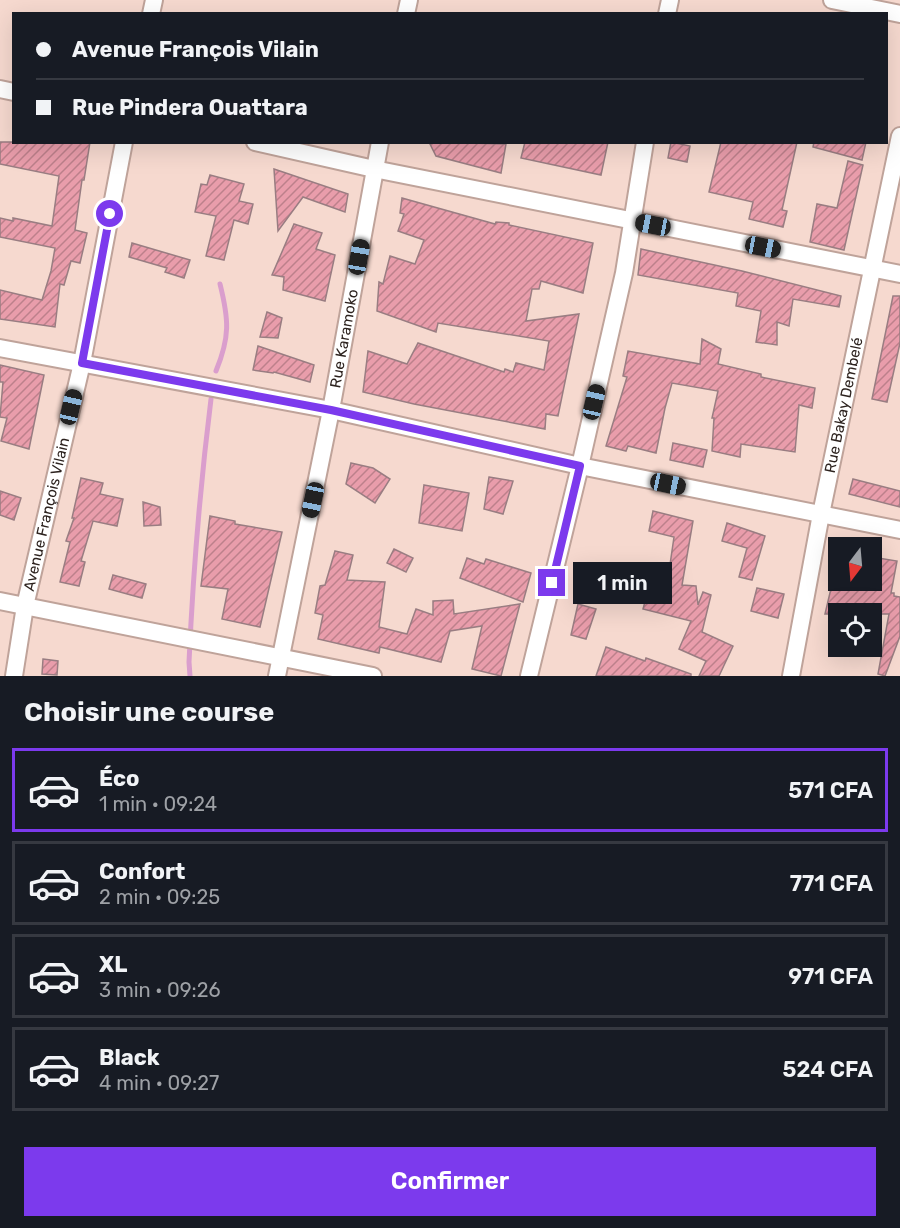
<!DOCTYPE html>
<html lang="fr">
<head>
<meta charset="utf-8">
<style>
	body { margin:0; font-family:Rubik,sans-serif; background:#20242c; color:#f1f3f6; height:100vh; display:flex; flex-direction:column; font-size:22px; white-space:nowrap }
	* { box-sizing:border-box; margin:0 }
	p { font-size:20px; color:#9ea1a6 }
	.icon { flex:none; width:33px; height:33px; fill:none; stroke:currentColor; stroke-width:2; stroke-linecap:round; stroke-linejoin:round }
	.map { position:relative; height:676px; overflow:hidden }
	.panel { display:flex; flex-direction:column; background:#171b24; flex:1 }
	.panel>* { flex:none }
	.banner { position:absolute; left:12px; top:12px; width:876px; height:132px; border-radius:0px; box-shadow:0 6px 24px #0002; display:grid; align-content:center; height:132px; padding:0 24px; background:#171b24 }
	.needle { width:39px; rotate:196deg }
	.fabs { position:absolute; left:828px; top:537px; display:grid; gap:12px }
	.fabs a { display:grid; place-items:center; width:54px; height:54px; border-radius:0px; background:#171b24; box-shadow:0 6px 24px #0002; font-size:30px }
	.end { position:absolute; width:27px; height:27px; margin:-14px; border:8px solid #7c3aed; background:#fff; box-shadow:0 0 0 3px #fff }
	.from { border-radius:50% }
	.bubble { position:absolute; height:42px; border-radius:0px; background:#171b24; box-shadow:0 6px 24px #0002; font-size:20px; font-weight:600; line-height:42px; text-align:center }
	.car { position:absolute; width:18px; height:36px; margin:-18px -9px; border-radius:8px; box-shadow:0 0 4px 2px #0007; background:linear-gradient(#222 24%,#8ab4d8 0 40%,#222 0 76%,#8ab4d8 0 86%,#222 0) }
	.banner b { display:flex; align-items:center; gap:21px; height:57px; font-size:22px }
	.banner b+b { border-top:2px solid #363941 }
	.banner i { width:15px; height:15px; background:#f1f3f6 }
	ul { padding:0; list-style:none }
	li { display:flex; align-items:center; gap:18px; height:84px; margin:0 12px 9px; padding:0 12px; border:3px solid #363941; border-radius:0px }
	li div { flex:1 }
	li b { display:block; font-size:22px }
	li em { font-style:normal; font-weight:600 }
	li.active { border-color:#7c3aed }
	li>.icon { width:54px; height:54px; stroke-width:1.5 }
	h2 { padding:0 24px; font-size:27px; line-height:72px }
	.primary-button { display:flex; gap:12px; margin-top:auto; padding:12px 24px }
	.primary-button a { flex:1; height:69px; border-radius:0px; background:#7c3aed; color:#fff; font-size:24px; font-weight:600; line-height:69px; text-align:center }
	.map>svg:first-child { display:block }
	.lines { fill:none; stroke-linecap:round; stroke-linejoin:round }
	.stream { stroke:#da9ecd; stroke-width:5 }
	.building { fill:url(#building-hatch); stroke:#997d82; stroke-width:1.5 }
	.minor-casing { stroke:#bfa39a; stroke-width:20 }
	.minor { stroke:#fff; stroke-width:16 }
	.route { stroke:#7c3aed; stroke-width:8 }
	.labels { text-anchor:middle; stroke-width:4.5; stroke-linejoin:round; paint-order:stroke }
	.street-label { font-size:15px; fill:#2d231f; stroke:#fff }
</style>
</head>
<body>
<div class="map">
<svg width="900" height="676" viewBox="0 0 900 676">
	<defs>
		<pattern id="building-hatch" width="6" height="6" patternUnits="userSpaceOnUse" patternTransform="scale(1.5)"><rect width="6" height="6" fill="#e99dab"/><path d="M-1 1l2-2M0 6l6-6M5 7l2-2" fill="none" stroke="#bd808b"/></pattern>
	</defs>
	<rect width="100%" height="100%" fill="#f6d9cf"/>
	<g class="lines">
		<g class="stream">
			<path d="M216,371C230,337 229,320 220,284"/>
			<path d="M190,676L189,662C193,574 200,487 211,399"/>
		</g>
	</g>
	<g class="building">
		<path d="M0,142H90L84,180H82L75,230L87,233L80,263L71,261L64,285L60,284L55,327L0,319V290L42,300L51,271L55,248L0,237V218L13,221V218L52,226L59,176L0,164Z"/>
		<path d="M429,142L506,144L501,173L436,156Z"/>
		<path d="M525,142H608L601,175L521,158Z"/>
		<path d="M671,142L690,146L687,162L668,158Z"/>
		<path d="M721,142H797L782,210L787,211L783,227L749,219L753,202L709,192Z"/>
		<path d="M814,142H866L862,160L813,147Z"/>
		<path d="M848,161L863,165L844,250L810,242L817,204L837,208Z"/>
		<path d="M274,169L348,194L345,212L303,197L278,231Z"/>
		<path d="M210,175L244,184L239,201L253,204L248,224L234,220L224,260L206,256L216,216L195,212L201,184L207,185Z"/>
		<path d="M402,198L495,224L496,222L509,223V225L593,243L583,293L541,281L539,289H532L526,321L579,314L558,416L546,414L545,429L414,404L363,392L368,351L407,364L418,343L504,372L505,369L513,372L516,363L544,370L549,341L438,323L436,332L377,311L379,282L383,284L390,256L415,264L424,240L398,231L404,214L400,213Z"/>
		<path d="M294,224L322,233L316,249L335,255L325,301L283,290L284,277L272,275Z"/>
		<path d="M132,243L190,260L184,278L165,272L167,268L129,257Z"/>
		<path d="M641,249L742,271L841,296L839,307L793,299L789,326L777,322V345L756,342L761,311L736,306L738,293L638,275Z"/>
		<path d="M893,296H900V343L887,402L872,399Z"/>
		<path d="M267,312L282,318L278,338L260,337Z"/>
		<path d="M702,339L721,349L718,364L761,374V377L815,388L812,408L799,405L795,452L741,444L740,457L712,451L714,418H712L718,391L672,383L665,408L656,453L628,446L626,451L606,446L627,377L623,376L628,351L700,364Z"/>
		<path d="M258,346L314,365L310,382L274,372L273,373L253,370Z"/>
		<path d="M0,365L44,375L29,449L1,441L7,418L0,417L3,382H0Z"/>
		<path d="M673,443L707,450L703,467L670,460Z"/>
		<path d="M351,463L373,468L390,479L375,503L346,484Z"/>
		<path d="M489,477L513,481L503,514L484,509Z"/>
		<path d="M81,478L103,483L100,494L123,499L117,526L93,521L81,561L85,562L79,586L60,582L70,542L66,541L74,518H72Z"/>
		<path d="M853,479L900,491V507L849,494Z"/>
		<path d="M424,485L469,493L462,531L419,523Z"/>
		<path d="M0,491L21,498L14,520L0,515Z"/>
		<path d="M143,502L160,507L161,525L144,526Z"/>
		<path d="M653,511L693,521L682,585L696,586L698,605L703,592L711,595L702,632L733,646L719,676H699L706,661L679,649L691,621L643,609L649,587L666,592L674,537L649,531Z"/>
		<path d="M210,516L235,521V524L282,532L260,627L222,619L228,589L201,586Z"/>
		<path d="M727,523L765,536L752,580L739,577L747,548L722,541Z"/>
		<path d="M394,549L413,558L406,572L387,563Z"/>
		<path d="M335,551L353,555L347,580L385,582L379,627L407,634L416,609L433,615V601L453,600L454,614L520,604L501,676L472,669L482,626L450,631L441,662L380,647L379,653L318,639L323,615L315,613L320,586L325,585Z"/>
		<path d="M872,557L897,561L891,593H894V596L900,597V636L885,676L878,674L889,614H825L833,580H872Z"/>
		<path d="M467,558L484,564L486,559L531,573L523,602L460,578Z"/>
		<path d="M113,575L146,584L142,598L109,589Z"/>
		<path d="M757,588L784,594L778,618L751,611Z"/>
		<path d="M578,604L596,609L586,639L571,635Z"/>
		<path d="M606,647L645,661L646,658L691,674V676H596Z"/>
		<path d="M43,659L58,661L57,675L42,674Z"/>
	</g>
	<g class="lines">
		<g class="minor-casing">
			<g id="minor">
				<path d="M832,0L900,14"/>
				<path d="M151,14L154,0"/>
				<path d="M406,14L409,0"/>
				<path d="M667,14L670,0"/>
				<path d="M0,89L14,92"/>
				<path d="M255,142L374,169L900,274"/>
				<path d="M0,348L331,410L580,466L900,530"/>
				<path d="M0,601L373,676"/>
				<path id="s1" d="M14,676L25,606L82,363L124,142"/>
				<path id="s2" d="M277,676L331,410L380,142"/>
				<path d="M529,676L580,466L624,273L645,142"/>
				<path id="s3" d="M791,676L821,514L900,136"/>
			</g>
		</g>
		<use href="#minor" class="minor"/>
	</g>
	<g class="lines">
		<path class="route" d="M110,214L82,363L331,410L580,466L552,583"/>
	</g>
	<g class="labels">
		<g class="street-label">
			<text dy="5" stroke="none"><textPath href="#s2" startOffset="344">Rue Karamoko</textPath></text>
			<text dy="5" stroke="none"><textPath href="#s3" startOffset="276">Rue Bakay Dembelé</textPath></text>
			<text dy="5" stroke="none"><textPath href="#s1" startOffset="165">Avenue François Vilain</textPath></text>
		</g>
	</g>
</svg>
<div class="fabs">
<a><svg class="needle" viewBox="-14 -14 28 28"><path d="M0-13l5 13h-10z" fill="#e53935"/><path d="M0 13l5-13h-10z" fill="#9ea1a6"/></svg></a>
<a><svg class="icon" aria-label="locate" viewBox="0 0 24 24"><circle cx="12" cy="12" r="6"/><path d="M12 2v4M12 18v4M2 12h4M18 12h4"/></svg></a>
</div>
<i class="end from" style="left:110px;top:214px"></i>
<i class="end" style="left:552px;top:583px"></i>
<div class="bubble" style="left:573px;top:562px;width:99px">1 min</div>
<i class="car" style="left:653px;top:225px;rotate:281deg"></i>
<i class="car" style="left:763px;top:247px;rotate:101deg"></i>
<i class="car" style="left:359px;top:257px;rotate:10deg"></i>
<i class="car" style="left:594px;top:402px;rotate:13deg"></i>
<i class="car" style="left:71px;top:407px;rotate:13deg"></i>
<i class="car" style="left:668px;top:484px;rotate:102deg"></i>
<i class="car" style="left:313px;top:500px;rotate:192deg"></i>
<div class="banner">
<b><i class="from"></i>Avenue François Vilain</b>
<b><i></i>Rue Pindera Ouattara</b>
</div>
</div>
<section class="panel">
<h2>Choisir une course</h2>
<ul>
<li class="active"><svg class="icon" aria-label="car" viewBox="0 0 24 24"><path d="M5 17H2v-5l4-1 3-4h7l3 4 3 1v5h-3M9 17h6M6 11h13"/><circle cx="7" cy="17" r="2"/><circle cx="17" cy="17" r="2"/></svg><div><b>Éco</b><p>1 min · 09:24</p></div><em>571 CFA</em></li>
<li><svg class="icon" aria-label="car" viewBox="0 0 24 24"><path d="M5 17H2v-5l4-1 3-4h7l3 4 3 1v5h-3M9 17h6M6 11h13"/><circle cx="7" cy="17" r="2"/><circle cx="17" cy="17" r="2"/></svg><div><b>Confort</b><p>2 min · 09:25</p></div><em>771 CFA</em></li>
<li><svg class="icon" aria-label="car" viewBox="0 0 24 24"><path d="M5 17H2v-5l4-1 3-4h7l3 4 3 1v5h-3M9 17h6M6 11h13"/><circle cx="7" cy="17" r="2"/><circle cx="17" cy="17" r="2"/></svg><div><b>XL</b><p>3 min · 09:26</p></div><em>971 CFA</em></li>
<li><svg class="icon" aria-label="car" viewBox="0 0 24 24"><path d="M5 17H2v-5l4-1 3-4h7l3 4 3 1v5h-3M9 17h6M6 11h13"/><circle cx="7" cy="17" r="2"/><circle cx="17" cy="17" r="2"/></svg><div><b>Black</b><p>4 min · 09:27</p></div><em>524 CFA</em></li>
</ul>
<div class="primary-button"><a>Confirmer</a></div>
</section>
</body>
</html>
